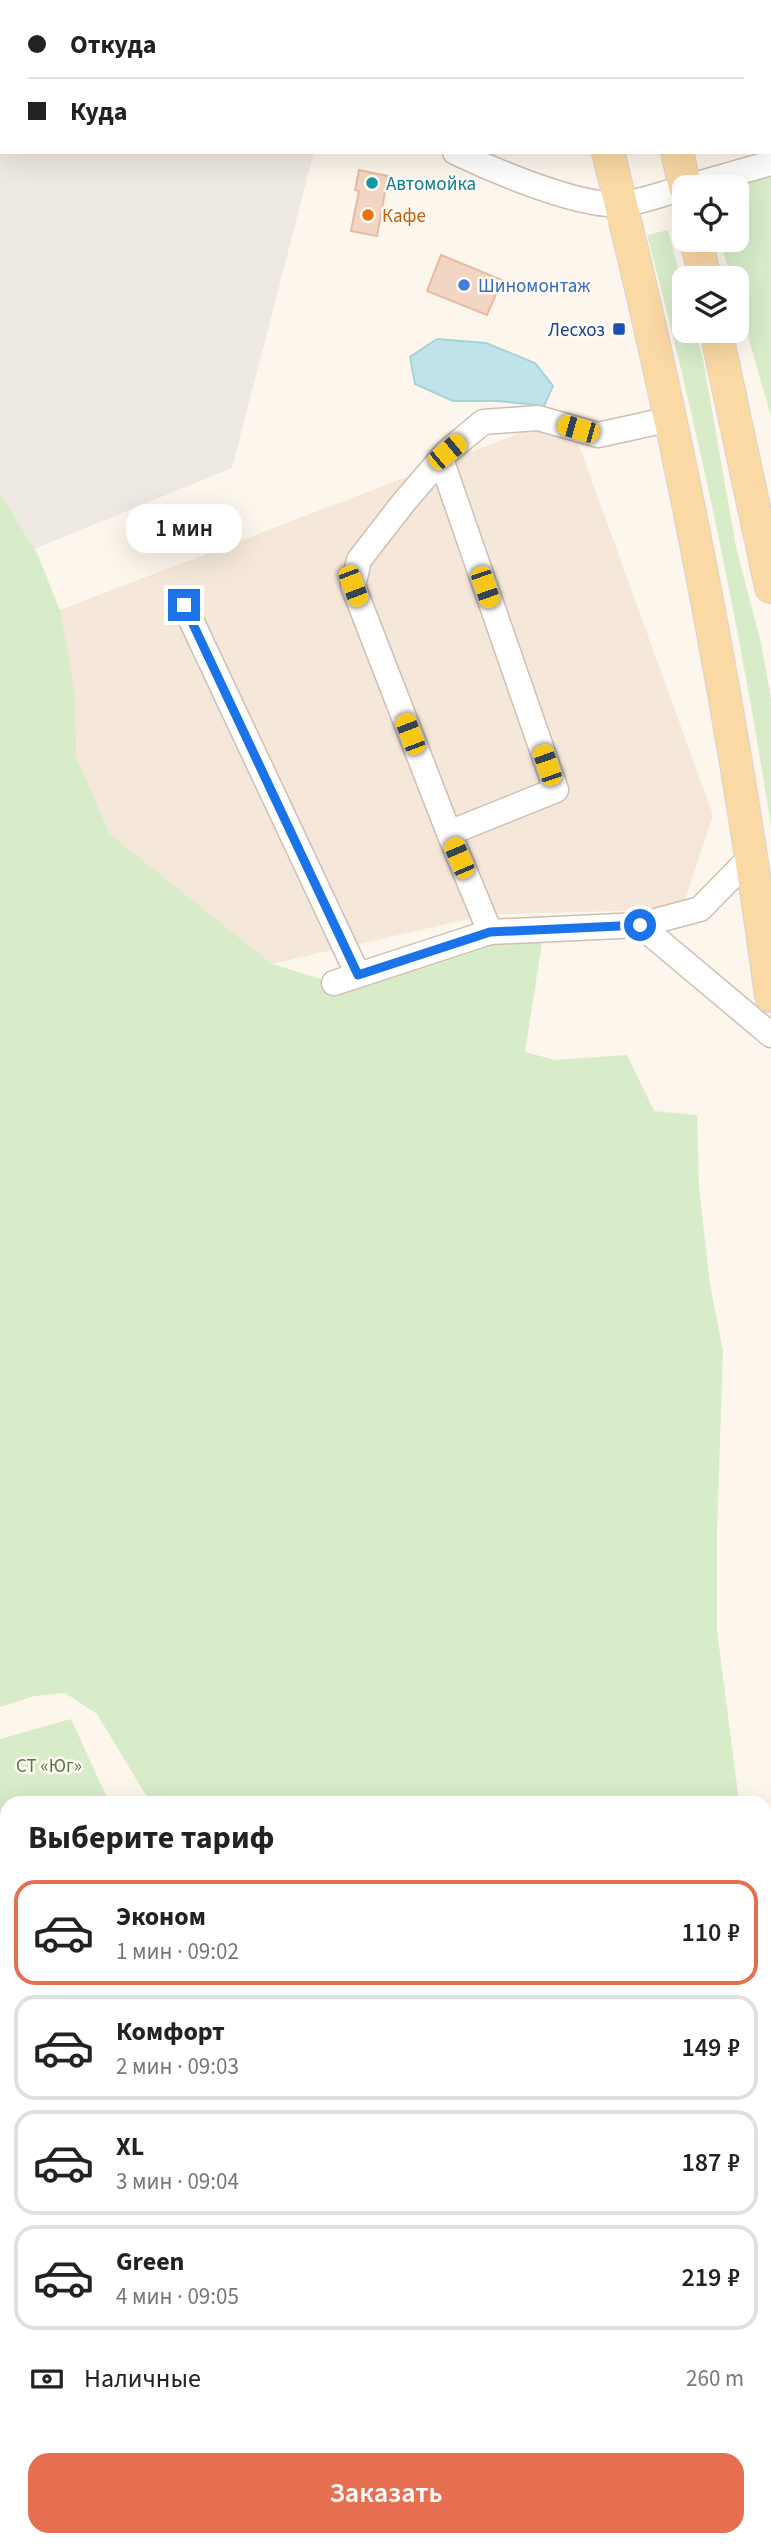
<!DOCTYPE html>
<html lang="ru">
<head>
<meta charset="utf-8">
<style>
	body { margin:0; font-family:"Source Sans 3",sans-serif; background:#f2f2f2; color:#222; height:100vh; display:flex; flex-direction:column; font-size:26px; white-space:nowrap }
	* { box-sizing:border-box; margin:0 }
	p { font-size:23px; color:#767676 }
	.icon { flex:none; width:38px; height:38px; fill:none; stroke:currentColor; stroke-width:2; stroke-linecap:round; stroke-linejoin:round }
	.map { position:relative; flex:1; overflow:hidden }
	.drawer { position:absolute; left:0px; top:1796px; width:772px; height:751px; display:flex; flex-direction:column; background:#fff; border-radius:21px 21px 0 0; box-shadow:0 7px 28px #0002 }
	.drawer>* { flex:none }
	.banner { position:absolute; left:0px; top:0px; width:772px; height:154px; box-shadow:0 7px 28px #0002; display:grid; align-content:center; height:154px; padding:0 28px; background:#fff }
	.controls { position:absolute; left:672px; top:175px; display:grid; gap:14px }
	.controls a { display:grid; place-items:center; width:77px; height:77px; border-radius:14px; background:#fff; box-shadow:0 7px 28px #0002; font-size:35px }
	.end { position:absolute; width:32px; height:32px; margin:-16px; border:9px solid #1a73e8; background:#fff; box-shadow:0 0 0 4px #fff }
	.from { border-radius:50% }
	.bubble { position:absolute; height:49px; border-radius:21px; background:#fff; box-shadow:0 7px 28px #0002; font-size:23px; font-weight:600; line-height:49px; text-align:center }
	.car { position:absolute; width:21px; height:42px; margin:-21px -10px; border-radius:9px; box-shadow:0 0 5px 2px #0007; background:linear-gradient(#f5c518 24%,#345 0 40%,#f5c518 0 76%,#345 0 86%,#f5c518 0) }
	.banner b { display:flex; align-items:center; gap:24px; height:66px; font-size:26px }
	.banner b+b { border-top:2px solid #e0e0e0 }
	.banner i { width:18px; height:18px; background:#222 }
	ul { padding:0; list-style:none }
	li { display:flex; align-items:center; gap:21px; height:105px; margin:0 14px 10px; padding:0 14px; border:4px solid #e0e0e0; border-radius:21px }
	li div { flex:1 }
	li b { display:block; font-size:26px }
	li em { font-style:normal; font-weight:600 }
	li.on { border-color:#e76f51 }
	li>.icon { width:63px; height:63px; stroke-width:1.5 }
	h2 { padding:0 28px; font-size:32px; line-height:84px }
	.pay { display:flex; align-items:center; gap:18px; height:77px; padding:0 28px; font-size:26px }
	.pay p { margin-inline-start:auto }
	.button { display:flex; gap:14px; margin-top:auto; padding:14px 28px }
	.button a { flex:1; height:80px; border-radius:21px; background:#e76f51; color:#fff; font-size:28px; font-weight:600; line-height:80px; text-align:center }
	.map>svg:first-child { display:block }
	.residential { fill:#f5e8da }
	.industrial { fill:#efe9e4 }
	.green { fill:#d8ecc9 }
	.water { fill:#bfe3e8; stroke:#a5d3da; stroke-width:2 }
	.building { fill:#f3d5c3; stroke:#e6bba3; stroke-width:2 }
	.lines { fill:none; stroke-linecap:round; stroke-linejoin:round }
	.minor-casing { stroke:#d1beb0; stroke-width:27 }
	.major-casing { stroke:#dad1cd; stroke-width:34 }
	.minor { stroke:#fff; stroke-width:24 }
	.major { stroke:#fbd9a5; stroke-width:32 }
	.route { stroke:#1a73e8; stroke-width:9 }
	.culture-dot { fill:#0f9aa8; stroke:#fffaf3; stroke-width:2.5 }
	.food-dot { fill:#e8710a; stroke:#fffaf3; stroke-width:2.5 }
	.shop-dot { fill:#3f7fe0; stroke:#fffaf3; stroke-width:2.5 }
	.transit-dot { fill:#1a4fb4; stroke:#fffaf3; stroke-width:2.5 }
	.labels { text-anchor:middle; stroke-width:5; stroke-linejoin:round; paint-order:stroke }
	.culture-label { font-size:19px; fill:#0d838f; stroke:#fffaf3; text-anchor:start }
	.food-label { font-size:19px; fill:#c56008; stroke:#fffaf3; text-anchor:start }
	.shop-label { font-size:19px; fill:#366cbe; stroke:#fffaf3; text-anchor:start }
	.transit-label { font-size:19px; fill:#164399; stroke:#fffaf3; text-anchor:end }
	.park-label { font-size:19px; fill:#537a41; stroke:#fffaf3 }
</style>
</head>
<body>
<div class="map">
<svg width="771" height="2546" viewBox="0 0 771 2546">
	<rect width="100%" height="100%" fill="#fdf6ec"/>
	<g class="residential">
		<path d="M568,415L713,815L682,909L486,915L272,964L110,834L76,756L60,610Z"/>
		<path d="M765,2423L771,2437V2546H390L388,2539H765Z"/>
	</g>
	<path class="industrial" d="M0,0L54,2H2V152H314L232,468L0,563Z"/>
	<g class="green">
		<path d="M771,177V416L737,299V278H731L720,240H737V187H733L734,185Z"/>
		<path d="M668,230L684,291V331H695L703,359L736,547L761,643L771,699V826C740,627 699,430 647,235Z"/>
		<path d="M0,494L37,553L60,610L75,692L76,756L110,834L272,964L334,983L544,930L525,1052L555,1060L627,1055L654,1111L697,1115L699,1187L710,1284L723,1351L717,1532V1630L739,1802H150L97,1714L65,1693L34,1696L0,1707Z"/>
		<path d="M71,1719L109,1802H7V2539H339L340,2546H0V1739Z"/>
	</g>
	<path class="water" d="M437,339L486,343L535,363L553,386L544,406L498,401H453L415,384L410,357Z"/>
	<g class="building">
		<path d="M359,170L388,176L377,236L351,231L359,191L355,190Z"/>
		<path d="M441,255L502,280L487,315L427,291Z"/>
	</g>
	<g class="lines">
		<g class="minor-casing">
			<g id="minor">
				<path d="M139,0L143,2"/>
				<path d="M206,2L207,0"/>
				<path d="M455,152C492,170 581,208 621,204C642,202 664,193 684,188"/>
				<path d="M687,187L771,163"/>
				<path d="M441,459L556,790L449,833"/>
				<path d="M184,605L358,975"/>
				<path d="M640,925L771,1035"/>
				<path d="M490,932L449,833L353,586L359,560L404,502L447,452L483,422L538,418L598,435L671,419"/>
				<path d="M334,983L490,932L640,925L700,909L752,856"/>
			</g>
		</g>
		<g class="major-casing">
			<g id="major">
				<path d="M569,0L570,2"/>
				<path d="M639,0L640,2"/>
				<path d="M608,152C678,430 733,712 771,996"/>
				<path d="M677,152L685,187"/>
				<path d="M696,240L705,278"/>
				<path d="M716,331L771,587"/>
			</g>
		</g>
		<use href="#minor" class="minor"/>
		<use href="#major" class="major"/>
	</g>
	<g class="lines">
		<path class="route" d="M184,605L358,975L490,932L640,925"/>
	</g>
	<circle class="culture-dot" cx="372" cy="183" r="7"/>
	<circle class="food-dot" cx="368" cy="215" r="7"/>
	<circle class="shop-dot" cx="464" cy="285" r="7"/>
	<rect class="transit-dot" x="612" y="322" width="14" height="14" rx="3.5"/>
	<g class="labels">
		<g class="culture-label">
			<text x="386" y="190">Автомойка</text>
		</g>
		<g class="food-label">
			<text x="382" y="222">Кафе</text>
		</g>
		<g class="shop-label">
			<text x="478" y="292">Шиномонтаж</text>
		</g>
		<g class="transit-label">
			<text x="605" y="336">Лесхоз</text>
		</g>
		<g class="park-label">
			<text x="49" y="1772">СТ «Юг»</text>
		</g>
	</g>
</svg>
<div class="controls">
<a><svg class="icon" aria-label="locate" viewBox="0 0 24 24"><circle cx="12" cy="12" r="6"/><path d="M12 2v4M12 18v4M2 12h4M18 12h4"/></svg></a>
<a><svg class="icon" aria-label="layers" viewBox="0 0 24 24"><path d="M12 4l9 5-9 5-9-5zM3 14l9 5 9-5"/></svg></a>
</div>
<i class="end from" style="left:640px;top:925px"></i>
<i class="end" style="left:184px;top:605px"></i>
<div class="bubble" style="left:126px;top:504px;width:116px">1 мин</div>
<i class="car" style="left:578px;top:429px;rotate:286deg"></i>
<i class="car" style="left:447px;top:452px;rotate:50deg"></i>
<i class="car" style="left:353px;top:586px;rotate:159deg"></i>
<i class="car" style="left:485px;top:587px;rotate:161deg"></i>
<i class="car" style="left:410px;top:734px;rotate:339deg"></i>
<i class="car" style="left:547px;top:765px;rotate:341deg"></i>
<i class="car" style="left:459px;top:858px;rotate:337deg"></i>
<div class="banner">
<b><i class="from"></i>Откуда</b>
<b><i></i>Куда</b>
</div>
<section class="drawer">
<h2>Выберите тариф</h2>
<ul>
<li class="on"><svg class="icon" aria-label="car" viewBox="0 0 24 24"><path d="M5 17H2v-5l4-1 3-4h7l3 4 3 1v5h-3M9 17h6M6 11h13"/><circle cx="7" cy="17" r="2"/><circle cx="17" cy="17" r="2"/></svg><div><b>Эконом</b><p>1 мин · 09:02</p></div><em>110 ₽</em></li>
<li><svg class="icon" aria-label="car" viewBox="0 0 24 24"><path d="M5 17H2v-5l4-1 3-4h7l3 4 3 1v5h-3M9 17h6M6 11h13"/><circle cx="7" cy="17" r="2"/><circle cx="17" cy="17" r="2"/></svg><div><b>Комфорт</b><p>2 мин · 09:03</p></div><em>149 ₽</em></li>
<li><svg class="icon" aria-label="car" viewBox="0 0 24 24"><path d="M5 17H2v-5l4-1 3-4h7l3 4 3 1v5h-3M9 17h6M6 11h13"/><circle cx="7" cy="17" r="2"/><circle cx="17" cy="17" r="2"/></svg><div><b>XL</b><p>3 мин · 09:04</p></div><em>187 ₽</em></li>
<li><svg class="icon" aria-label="car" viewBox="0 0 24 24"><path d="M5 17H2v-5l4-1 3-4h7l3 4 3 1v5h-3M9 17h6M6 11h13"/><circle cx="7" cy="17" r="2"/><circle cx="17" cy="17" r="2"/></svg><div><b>Green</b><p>4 мин · 09:05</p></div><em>219 ₽</em></li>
</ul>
<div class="pay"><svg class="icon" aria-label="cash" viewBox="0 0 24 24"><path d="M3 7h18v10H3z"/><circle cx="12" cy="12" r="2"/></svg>Наличные<p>260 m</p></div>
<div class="button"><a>Заказать</a></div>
</section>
</div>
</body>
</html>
